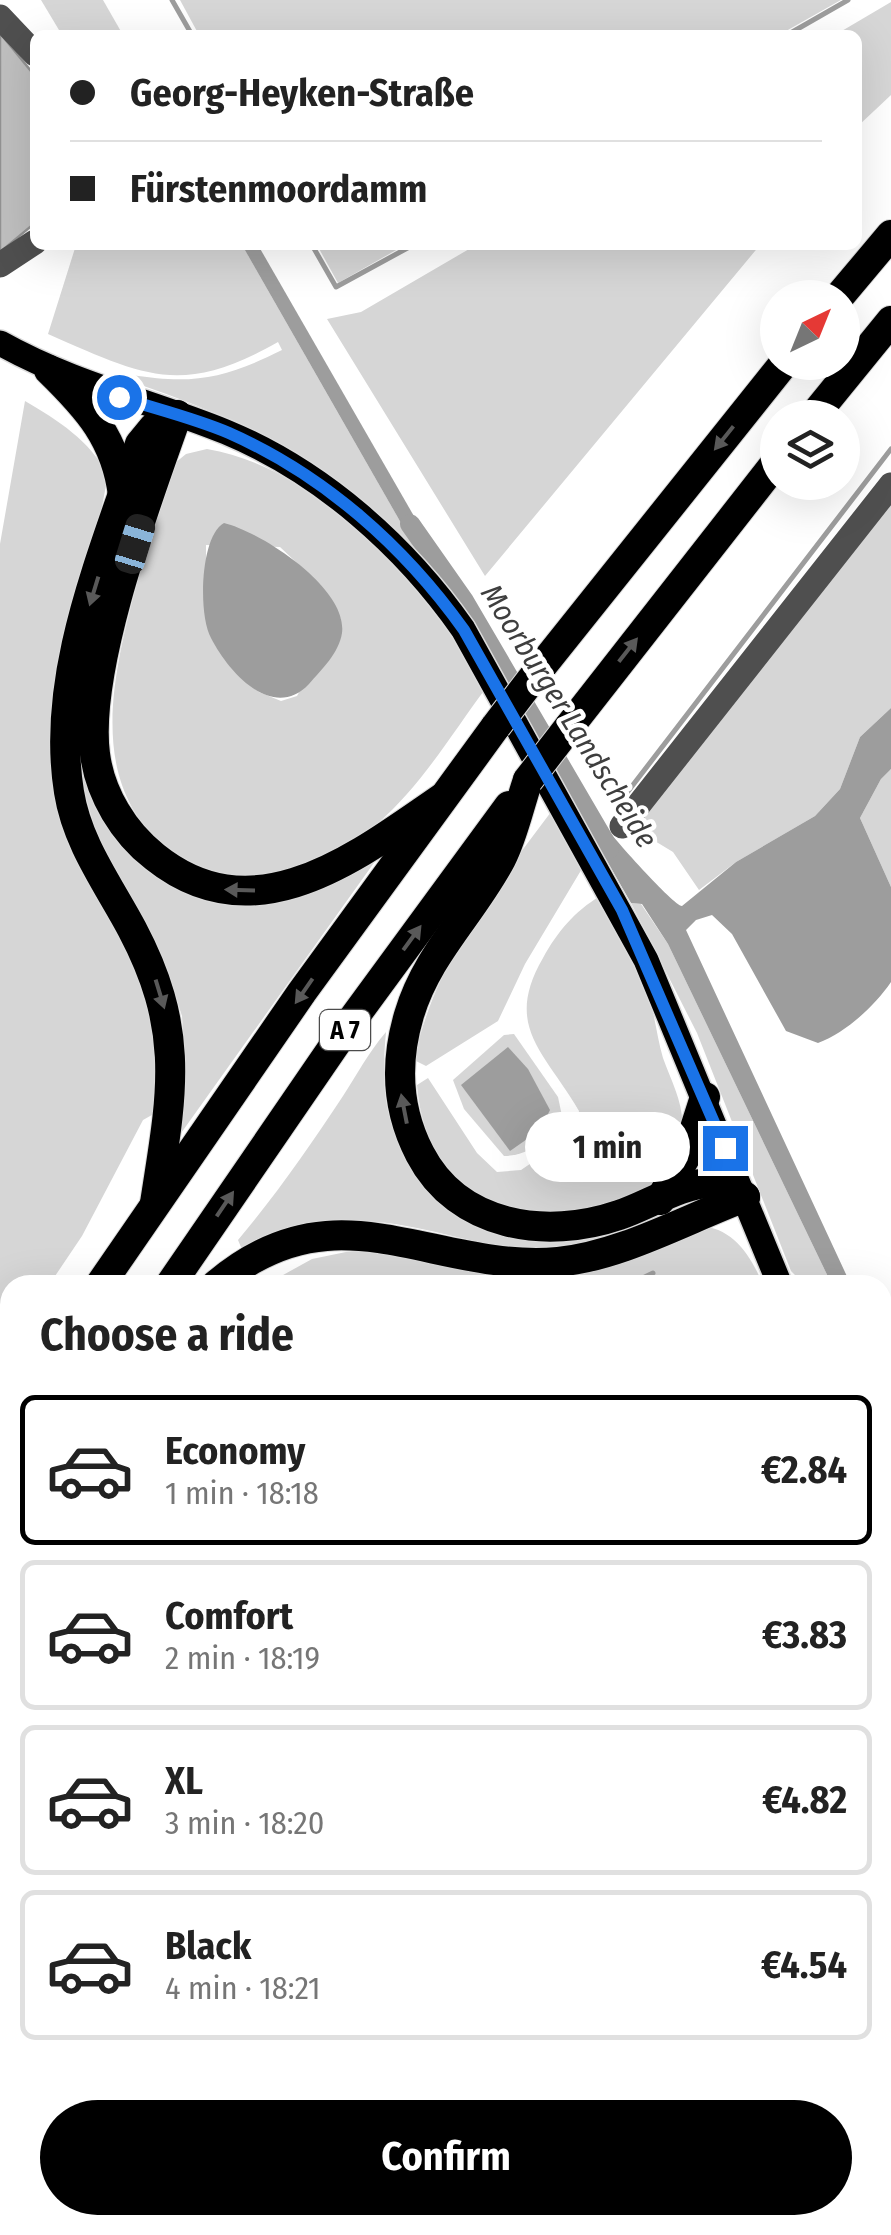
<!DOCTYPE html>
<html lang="en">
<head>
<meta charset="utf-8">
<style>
	body { margin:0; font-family:"Fira Sans Condensed",sans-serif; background:#f6f6f6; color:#222; height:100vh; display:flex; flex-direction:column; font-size:38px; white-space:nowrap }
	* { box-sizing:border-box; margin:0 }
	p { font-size:32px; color:#767676 }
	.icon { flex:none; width:55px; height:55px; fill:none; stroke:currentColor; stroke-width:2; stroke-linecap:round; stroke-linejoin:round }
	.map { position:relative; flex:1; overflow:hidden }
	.drawer { position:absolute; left:0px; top:1275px; width:892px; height:960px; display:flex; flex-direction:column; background:#fff; border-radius:30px 30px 0 0; box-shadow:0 10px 40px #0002 }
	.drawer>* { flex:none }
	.hud { position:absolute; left:30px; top:30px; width:832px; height:220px; border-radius:15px; box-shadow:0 10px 40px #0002; display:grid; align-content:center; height:220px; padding:0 40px; background:#fff }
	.needle { width:65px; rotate:43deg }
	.tools { position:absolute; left:760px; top:280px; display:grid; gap:20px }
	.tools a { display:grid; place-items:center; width:100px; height:100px; border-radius:50%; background:#fff; box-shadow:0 10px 40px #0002; font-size:50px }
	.end { position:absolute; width:45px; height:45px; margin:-22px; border:12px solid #1a73e8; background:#fff; box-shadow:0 0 0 5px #fff }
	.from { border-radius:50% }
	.bubble { position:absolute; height:70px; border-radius:35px; background:#fff; box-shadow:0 10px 40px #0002; font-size:32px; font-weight:700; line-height:70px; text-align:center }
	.car { position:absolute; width:30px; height:60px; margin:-30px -15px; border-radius:12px; box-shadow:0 0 8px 2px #0007; background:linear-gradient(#222 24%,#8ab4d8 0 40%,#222 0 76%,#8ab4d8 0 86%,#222 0) }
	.hud b { display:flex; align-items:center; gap:35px; height:95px; font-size:38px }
	.hud b+b { border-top:2px solid #e0e0e0 }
	.hud i { width:25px; height:25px; background:#222 }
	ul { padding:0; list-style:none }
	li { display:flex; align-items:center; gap:30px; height:150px; margin:0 20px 15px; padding:0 20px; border:5px solid #e0e0e0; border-radius:15px }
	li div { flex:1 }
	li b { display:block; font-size:38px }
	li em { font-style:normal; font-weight:700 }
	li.on { border-color:#000 }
	li>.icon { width:90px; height:90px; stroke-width:1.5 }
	h2 { padding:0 40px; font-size:45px; line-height:120px }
	.action { display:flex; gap:20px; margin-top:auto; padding:20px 40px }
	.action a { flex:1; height:115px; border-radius:60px; background:#000; color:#fff; font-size:40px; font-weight:700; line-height:115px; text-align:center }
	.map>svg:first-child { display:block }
	.green { fill:#d6d6d6; fill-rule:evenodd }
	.water { fill:#9d9d9d }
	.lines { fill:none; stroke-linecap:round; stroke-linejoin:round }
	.stream { stroke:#9d9d9d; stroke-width:5 }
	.canal { stroke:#9d9d9d; stroke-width:20 }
	.building { fill:#bfbfbf; stroke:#939393; stroke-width:2.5 }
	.major-casing { stroke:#dbdbdb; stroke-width:28 }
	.highway-casing { stroke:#dbdbdb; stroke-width:32 }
	.minor { stroke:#4f4f4f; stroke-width:25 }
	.major { stroke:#000; stroke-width:25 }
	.highway { stroke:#000; stroke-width:30 }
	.highway-bridge-casing { stroke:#dbdbdb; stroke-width:32; stroke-linecap:butt }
	.highway-bridge { stroke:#000; stroke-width:30 }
	.oneway { fill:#595959 }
	.route { stroke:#1a73e8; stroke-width:12 }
	.labels { text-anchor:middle; stroke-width:9; stroke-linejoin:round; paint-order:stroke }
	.shield { fill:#fff; stroke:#4c4c4c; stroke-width:2.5 }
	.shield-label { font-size:25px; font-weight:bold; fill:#000 }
	.water-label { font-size:30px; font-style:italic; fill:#3e3e3e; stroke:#fff }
</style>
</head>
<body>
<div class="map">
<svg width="891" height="2235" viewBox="0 0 891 2235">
	<rect width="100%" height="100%" fill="#fff"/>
	<g class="green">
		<path d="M41,0H103L123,35H62Z"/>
		<path d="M180,0H841L779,35H199Z"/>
		<path d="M891,2V95L858,126V35H835Z"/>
		<path d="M76,245H242L417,551C333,464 245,420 132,382V375C194,385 226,378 282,350L278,342C181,397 144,376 48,334Z"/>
		<path d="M317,245H405L338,283Z"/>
		<path d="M476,245H760L485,576L327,319L361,312Z"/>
		<path d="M25,401C59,421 89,440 108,475L54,759L149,975L159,1111L143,1120L82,1236L49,1285H10V1343L0,1358V544Z"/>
		<path d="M207,449C327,470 426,590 486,688C453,732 421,786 378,823C332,863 299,872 240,876C211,878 188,866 165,847C84,779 115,667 138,579C148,540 158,499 175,463L186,454ZM206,545L280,547L317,582L341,619L297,696L281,701L259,692L206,580Z"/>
		<path d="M147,475L97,782L200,894L376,860L174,1143L185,1062L182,1016L162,956L98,839L78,771Z"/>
		<path d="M891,500V708L860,737L840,789L815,816L736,862L699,890L673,852L640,832L641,817Z"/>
		<path d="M891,769V887L860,818L881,779Z"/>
		<path d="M554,808L583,867L525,964L498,1021L426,1066L414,1060C435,961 494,888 554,808Z"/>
		<path d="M600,896C615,925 633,954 645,984C654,1007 656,1034 663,1058C671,1081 685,1105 682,1131C671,1215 535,1235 475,1196C438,1172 420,1127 417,1085L428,1078L477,1153L497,1172L521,1170L574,1134L579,1111C545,1052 503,1027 543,958C558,931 574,912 600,896Z"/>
		<path d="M631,903L641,904L668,944L832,1285H805L791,1271L697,1033Z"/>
		<path d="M386,1032C376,1141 404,1156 481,1222L674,1205L676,1213C646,1224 614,1240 583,1248C522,1263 440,1227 378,1222C331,1218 287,1238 243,1252L238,1240C276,1195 310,1146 343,1096C358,1073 368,1053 386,1032Z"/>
		<path d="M514,1034L558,1097L562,1116C554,1138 528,1156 504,1156L464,1109L453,1080L504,1035Z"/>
		<path d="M699,1226C732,1227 751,1255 763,1285H265L312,1259L346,1252L392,1248L464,1264Z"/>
		<path d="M883,1375L891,1390V1488L883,1465Z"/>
		<path d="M883,1586L891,1609V2235H0V1788L10,1771V2225H882Z"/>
	</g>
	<g class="water">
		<path d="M242,245H258L430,544L417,551Z"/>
		<path d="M224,523C261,532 348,588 342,633C339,653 322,669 309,684C273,722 229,673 211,638C198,615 200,536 224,523Z"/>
		<path d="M891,708V769L881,779L860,818L891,887V982C874,1007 845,1033 818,1043L786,1031L732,934L712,915L696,920L686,930L851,1285H832L668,944L642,904L631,903L589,830L602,822C611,836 674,906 682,906L736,862L815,816L840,789L860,737Z"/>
		<path d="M508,1047L528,1069L550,1110L540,1130L510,1151L461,1085Z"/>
	</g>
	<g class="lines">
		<g class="stream">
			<path d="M172,0L192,35"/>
			<path d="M787,35L848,0"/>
			<path d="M312,245L336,287L413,245"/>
			<path d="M626,794L891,449"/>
			<path d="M711,1280L713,1285"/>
			<path d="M628,1285L653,1273"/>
			<path d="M0,1732L10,1715"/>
			<path d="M882,1733L891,1756"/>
		</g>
		<path class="canal" d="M410,524L464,601L609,849"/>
	</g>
	<path class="building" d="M0,33L35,76V223L0,252Z"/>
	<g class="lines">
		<g class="major-casing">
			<g id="major">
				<path d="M0,343C73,384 150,401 226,432C322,472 405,546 463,629L646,960L780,1285"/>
				<path d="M882,1558L891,1582"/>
			</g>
		</g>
		<g class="highway-casing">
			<g id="highway">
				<path d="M838,298L891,235"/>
				<path d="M49,370C88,408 116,439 123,495"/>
				<path d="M177,415C147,500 84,667 95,754C100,794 124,833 155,857C255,937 356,857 442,798"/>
				<path d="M812,418L891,321"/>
				<path d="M538,671L785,362"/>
				<path d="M569,727L778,460"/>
				<path d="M528,780C519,806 513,836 501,859C472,914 427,954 409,1015C395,1062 397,1110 420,1154C458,1227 546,1240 619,1215C647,1206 681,1183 711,1183C725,1182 735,1188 745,1197"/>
				<path d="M660,1200L686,1156L705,1097"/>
				<path d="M155,1203C172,1094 186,1031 132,929C108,884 77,843 69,792C50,674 104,554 140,444L154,427L177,415"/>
				<path d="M100,1285L302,992L496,726"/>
				<path d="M170,1285L347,1027L509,806"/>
				<path d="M216,1285C336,1182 431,1273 558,1262C621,1256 686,1219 745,1197"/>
				<path d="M0,1443L10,1427"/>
				<path d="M0,1548L10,1532"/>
			</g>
		</g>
		<g class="minor">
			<path d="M0,17L35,54"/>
			<path d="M0,265L35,242"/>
			<path d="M622,826L891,485"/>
		</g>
		<use href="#major" class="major"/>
		<use href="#highway" class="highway"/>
		<g class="highway-bridge-casing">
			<g id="highway-bridge">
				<path d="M496,726L538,671"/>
				<path d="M528,780L569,727"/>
			</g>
		</g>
		<use href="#highway-bridge" class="highway-bridge"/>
	</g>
	<defs><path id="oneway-solid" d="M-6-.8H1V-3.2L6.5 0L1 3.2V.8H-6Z" transform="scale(2.5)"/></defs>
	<g class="oneway">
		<use href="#oneway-solid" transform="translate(724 438) rotate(129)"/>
		<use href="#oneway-solid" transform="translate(94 591) rotate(107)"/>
		<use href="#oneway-solid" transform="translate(628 650) rotate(-52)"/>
		<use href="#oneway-solid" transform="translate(240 890) rotate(-178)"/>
		<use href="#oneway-solid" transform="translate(412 938) rotate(-54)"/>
		<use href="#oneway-solid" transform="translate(304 991) rotate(125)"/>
		<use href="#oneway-solid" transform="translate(160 994) rotate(73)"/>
		<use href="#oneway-solid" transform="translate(404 1109) rotate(-101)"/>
		<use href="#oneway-solid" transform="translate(225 1204) rotate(-56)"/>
	</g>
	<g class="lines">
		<path class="route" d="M119,397C156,409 194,418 229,433C324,475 404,546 464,630L622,910L725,1148"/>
	</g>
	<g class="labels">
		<rect class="shield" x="320" y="1010" width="50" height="40" rx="8"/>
		<g class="shield-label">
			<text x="345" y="1039">A 7</text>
		</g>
		<g class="water-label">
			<text transform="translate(569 716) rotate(58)" y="10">Moorburger Landscheide</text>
		</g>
	</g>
</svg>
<div class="tools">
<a><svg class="needle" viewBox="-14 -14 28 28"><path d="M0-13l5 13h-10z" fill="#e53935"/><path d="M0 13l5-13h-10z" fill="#767676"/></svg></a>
<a><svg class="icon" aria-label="layers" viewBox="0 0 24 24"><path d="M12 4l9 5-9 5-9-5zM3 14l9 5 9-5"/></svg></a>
</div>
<i class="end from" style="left:119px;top:397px"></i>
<i class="end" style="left:725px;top:1148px"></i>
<div class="bubble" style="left:525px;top:1112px;width:165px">1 min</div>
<i class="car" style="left:135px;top:544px;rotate:17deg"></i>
<div class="hud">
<b><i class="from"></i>Georg-Heyken-Straße</b>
<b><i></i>Fürstenmoordamm</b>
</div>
<section class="drawer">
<h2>Choose a ride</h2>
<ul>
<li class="on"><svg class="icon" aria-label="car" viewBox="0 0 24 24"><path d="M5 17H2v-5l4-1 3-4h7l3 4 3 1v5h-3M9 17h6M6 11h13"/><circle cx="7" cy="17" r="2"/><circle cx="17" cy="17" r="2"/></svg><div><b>Economy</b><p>1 min · 18:18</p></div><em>€2.84</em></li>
<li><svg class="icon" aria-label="car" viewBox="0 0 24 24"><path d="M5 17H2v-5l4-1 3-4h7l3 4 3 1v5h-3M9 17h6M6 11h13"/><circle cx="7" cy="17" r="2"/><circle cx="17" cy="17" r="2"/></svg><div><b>Comfort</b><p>2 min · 18:19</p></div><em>€3.83</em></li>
<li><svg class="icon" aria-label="car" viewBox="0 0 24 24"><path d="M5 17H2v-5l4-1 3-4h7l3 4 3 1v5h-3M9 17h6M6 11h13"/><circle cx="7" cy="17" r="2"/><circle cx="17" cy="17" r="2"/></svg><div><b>XL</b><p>3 min · 18:20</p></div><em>€4.82</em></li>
<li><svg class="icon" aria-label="car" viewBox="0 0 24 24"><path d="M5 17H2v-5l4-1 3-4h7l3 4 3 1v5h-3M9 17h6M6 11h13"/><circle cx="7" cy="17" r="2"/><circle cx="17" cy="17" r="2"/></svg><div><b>Black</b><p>4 min · 18:21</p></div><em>€4.54</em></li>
</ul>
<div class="action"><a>Confirm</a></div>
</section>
</div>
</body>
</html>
